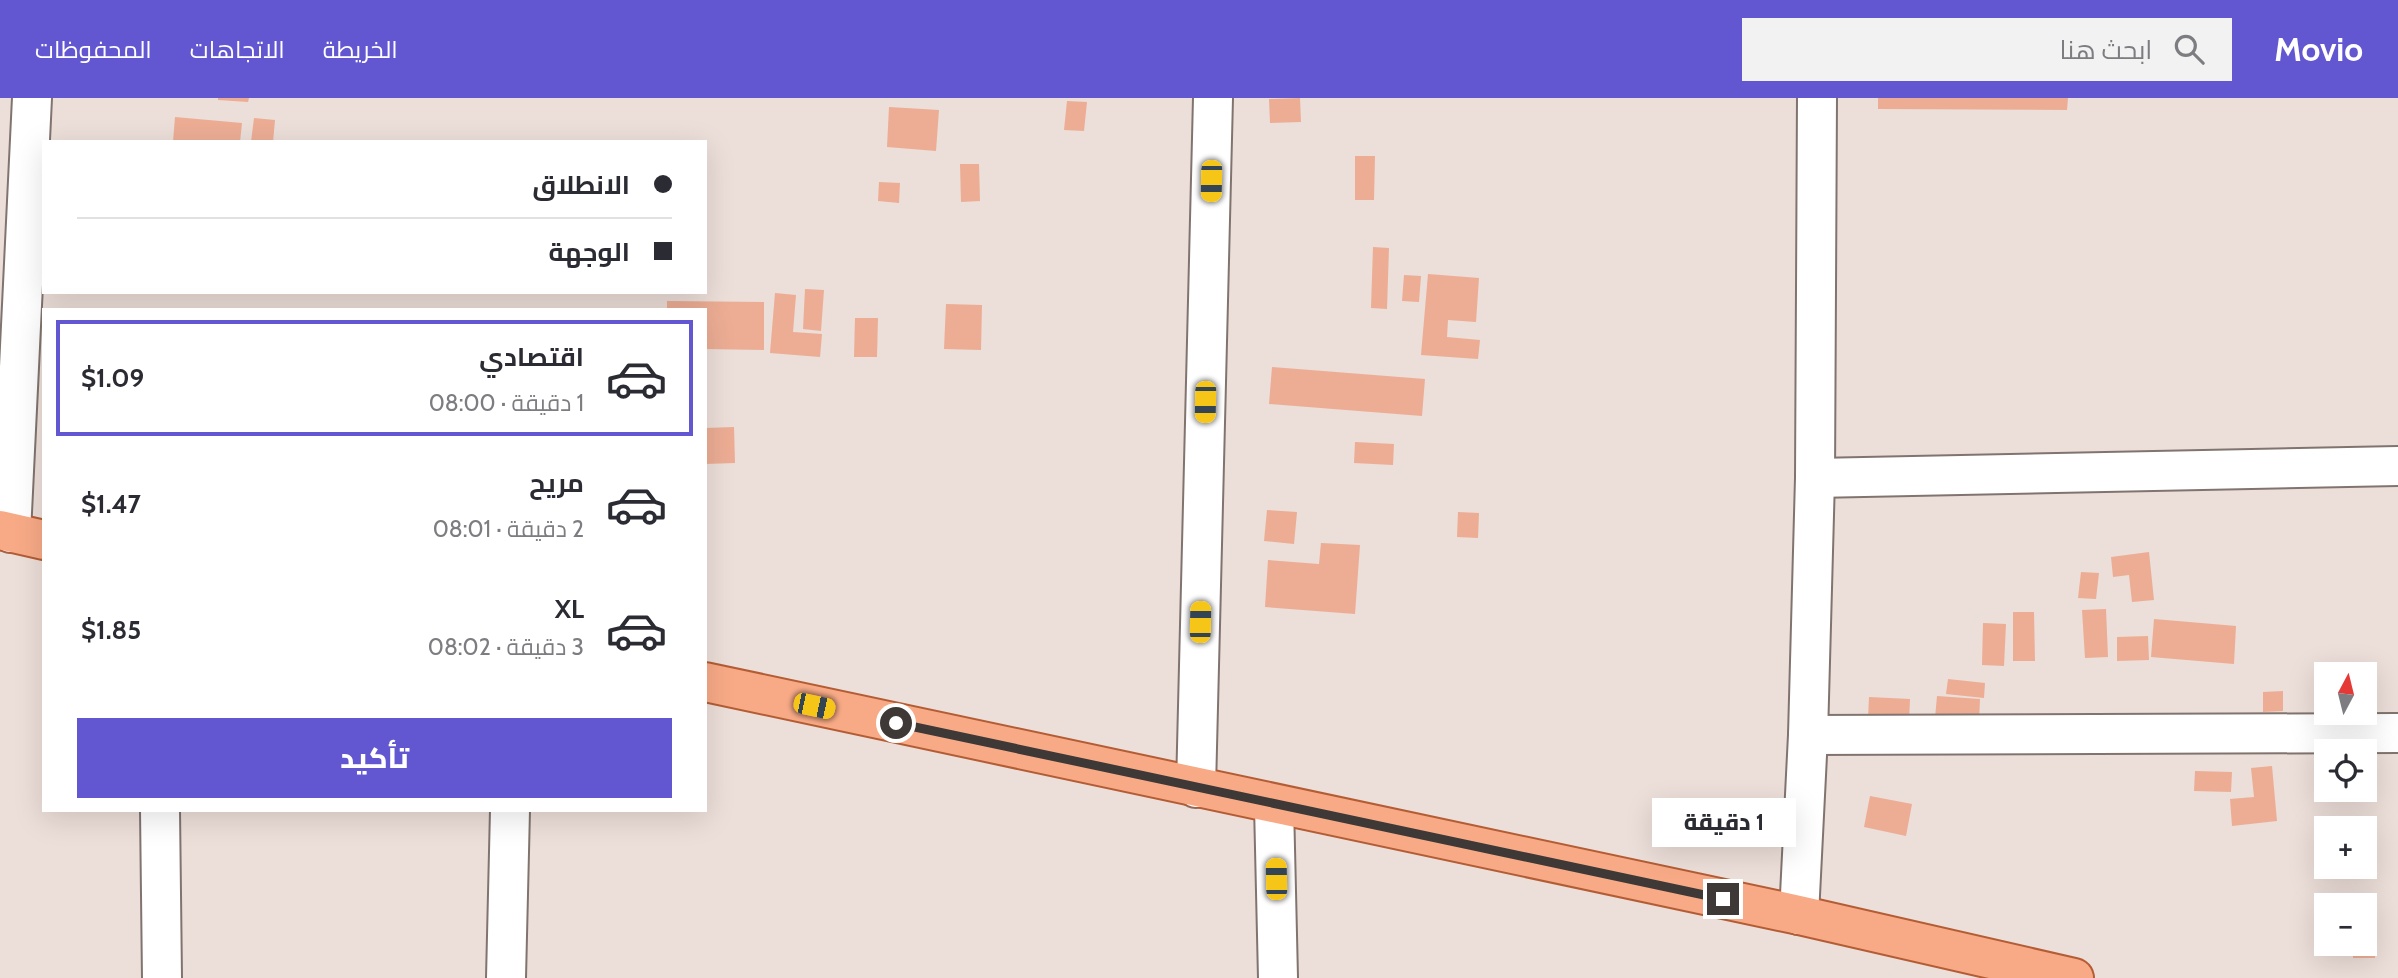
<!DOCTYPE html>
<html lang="ar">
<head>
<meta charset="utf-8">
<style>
	body { margin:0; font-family:Cabin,Cairo,sans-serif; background:#f2f2f3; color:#2b2b33; direction:rtl; height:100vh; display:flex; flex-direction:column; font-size:26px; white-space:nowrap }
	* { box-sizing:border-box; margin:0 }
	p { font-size:23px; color:#7c7c81 }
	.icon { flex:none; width:38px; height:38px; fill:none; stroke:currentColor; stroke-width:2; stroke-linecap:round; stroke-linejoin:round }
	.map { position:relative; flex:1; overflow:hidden; direction:ltr }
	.side { position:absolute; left:42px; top:210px; width:665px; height:504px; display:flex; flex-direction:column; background:#fff; border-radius:0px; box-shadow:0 7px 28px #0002; direction:rtl }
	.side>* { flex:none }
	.banner { position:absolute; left:42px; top:42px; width:665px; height:154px; border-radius:0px; box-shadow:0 7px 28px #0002; direction:rtl; display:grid; align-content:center; height:154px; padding:0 35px; background:#fff }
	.needle { width:46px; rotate:7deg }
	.controls { position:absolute; left:2314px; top:564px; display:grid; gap:14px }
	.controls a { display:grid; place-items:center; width:63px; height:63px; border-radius:0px; background:#fff; box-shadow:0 7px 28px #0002; font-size:35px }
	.end { position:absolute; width:32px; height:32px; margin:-16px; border:9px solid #3e3836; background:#fff; box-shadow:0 0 0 4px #fff }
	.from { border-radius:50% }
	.bubble { position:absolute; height:49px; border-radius:0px; background:#fff; box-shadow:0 7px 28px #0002; font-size:23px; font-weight:800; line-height:49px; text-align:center; direction:rtl }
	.car { position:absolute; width:21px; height:42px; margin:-21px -10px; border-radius:9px; box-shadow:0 0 5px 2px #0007; background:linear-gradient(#f5c518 24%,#345 0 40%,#f5c518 0 76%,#345 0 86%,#f5c518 0) }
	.banner b { display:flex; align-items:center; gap:24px; height:66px; font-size:26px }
	.banner b+b { border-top:2px solid #e1e1e2 }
	.banner i { width:18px; height:18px; background:#2b2b33 }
	ul { padding:12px 0 0; list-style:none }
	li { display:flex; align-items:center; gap:21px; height:116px; margin:0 14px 10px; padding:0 21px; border:4px solid transparent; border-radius:0px }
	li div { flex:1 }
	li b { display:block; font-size:26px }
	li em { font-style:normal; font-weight:800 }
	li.on { border-color:#6257d0 }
	li>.icon { width:63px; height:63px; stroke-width:1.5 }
	.cta { display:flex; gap:14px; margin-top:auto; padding:14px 35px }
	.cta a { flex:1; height:80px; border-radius:0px; background:#6257d0; color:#fff; font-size:28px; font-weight:800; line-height:80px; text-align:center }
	header { display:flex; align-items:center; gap:42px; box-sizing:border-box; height:98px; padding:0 35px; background:#6257d0; color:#fff }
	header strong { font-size:33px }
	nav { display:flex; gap:38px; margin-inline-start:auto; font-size:24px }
	.search { width:490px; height:63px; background:#f2f2f3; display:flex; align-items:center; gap:18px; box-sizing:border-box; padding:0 24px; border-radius:0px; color:#7c7c81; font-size:26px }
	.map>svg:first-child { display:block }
	.building { fill:#ecad94 }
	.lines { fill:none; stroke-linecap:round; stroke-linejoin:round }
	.street-casing { stroke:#81746f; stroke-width:42 }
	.primary-casing { stroke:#b45d35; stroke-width:42 }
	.street { stroke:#fff; stroke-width:38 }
	.primary { stroke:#f8aa86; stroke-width:38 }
	.route { stroke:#3e3836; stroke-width:9 }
</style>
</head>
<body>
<header>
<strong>Movio</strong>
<div class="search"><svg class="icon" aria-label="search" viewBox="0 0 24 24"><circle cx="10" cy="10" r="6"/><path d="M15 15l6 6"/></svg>ابحث هنا</div>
<nav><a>الخريطة</a><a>الاتجاهات</a><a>المحفوظات</a></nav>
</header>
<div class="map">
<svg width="2398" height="880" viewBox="0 0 2398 880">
	<rect width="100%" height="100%" fill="#ecded8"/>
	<g class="building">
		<path d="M218,0H249L248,4L218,2Z"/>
		<path d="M1300,0L1301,24L1270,25L1269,1Z"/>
		<path d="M1878,0H2068L2067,12L1878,11Z"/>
		<path d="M1067,3L1087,4L1084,33L1064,32Z"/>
		<path d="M889,9L939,12L936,53L887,49Z"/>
		<path d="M175,19L242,25L240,44H173Z"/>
		<path d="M254,20L275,22L273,44H251Z"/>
		<path d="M1355,58H1375L1374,102H1355Z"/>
		<path d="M960,66H979L980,103L961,104Z"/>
		<path d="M879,84L900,85L899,105L878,103Z"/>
		<path d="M1373,149L1389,150L1387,211L1371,210Z"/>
		<path d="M1428,176L1479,180L1476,224L1448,222L1447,239L1480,242L1478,261L1421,257Z"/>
		<path d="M1404,177L1421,178L1419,204L1402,203Z"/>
		<path d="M805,191L824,192L821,233L803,231Z"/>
		<path d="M775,195L796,197L793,234L822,236L820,259L770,255Z"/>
		<path d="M667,203L764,204V252L705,251V212H667Z"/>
		<path d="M946,206L982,207L981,252L944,251Z"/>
		<path d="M855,220H878L877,259H854Z"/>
		<path d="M1272,269L1425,281L1422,318L1269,306Z"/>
		<path d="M734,329L735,365L705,366V330Z"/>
		<path d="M1355,344L1394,346L1393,367L1354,365Z"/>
		<path d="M1267,412L1297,414L1294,446L1264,443Z"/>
		<path d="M1458,414L1479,415L1478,440L1457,439Z"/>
		<path d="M1321,445L1360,447L1355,516L1265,509L1268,462L1319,466Z"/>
		<path d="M2149,454L2154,502L2132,504L2129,477L2113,479L2111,459Z"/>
		<path d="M2081,474L2099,475L2096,501L2078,500Z"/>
		<path d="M2106,511L2108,559L2085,560L2082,512Z"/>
		<path d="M2013,514H2034L2035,563H2013Z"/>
		<path d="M2154,521L2236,528L2234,566L2151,559Z"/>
		<path d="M1983,525L2006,526L2004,568L1982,567Z"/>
		<path d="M2148,538L2149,562L2117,563V539Z"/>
		<path d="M1948,581L1985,585L1984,600L1946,596Z"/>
		<path d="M2283,593V613L2263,614V594Z"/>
		<path d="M1937,598L1980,601L1979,623L1935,620Z"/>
		<path d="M1869,599L1910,601L1909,624L1868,621Z"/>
		<path d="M2272,668L2277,723L2232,728L2230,701L2254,699L2251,670Z"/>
		<path d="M2195,673L2232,674L2231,694L2194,693Z"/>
		<path d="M1870,698L1912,706L1906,738L1864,729Z"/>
		<path d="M2364,827L2375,828V860H2353V845H2364Z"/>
	</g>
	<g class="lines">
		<g class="street-casing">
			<g id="street">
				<path d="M1815,380L2398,368"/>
				<path d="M11,435L32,0"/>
				<path d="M1808,637L2398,635"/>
				<path d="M1196,690L1213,0"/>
				<path d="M1274,707L1278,880"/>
				<path d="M160,712L162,880"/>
				<path d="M1799,817L1808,637L1815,380L1817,0"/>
				<path d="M506,880L510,712"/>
			</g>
		</g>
		<g class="primary-casing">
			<g id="primary">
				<path d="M0,432L44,442"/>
				<path d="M705,584L1799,817L2074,880"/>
			</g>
		</g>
		<use href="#street" class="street"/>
		<use href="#primary" class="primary"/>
	</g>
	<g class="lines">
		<path class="route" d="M896,625L1723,801"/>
	</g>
</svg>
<div class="controls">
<a><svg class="needle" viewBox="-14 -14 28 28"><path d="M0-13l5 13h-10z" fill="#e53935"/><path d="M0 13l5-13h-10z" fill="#7c7c81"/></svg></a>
<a><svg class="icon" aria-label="locate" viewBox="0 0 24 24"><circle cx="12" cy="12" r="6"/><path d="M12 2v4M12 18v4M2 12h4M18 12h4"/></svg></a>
<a>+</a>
<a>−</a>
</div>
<i class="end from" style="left:896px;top:625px"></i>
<i class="end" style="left:1723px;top:801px"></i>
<div class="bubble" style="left:1652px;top:700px;width:144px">1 دقيقة</div>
<i class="car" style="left:1211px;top:83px;rotate:181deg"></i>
<i class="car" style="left:1205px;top:304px;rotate:181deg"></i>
<i class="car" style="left:1200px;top:524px;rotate:1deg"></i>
<i class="car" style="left:814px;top:608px;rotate:102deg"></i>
<i class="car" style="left:1276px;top:781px;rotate:359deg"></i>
<div class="banner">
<b><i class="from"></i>الانطلاق</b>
<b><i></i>الوجهة</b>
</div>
<section class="side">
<ul>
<li class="on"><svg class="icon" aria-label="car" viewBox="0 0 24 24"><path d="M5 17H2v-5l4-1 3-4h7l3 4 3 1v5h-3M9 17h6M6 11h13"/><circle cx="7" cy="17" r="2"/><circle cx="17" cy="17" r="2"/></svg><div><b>اقتصادي</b><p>1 دقيقة · 08:00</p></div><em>$1.09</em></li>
<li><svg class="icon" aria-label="car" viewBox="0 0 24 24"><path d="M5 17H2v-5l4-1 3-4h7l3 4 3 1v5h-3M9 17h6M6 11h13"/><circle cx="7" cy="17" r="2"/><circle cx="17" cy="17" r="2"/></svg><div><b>مريح</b><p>2 دقيقة · 08:01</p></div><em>$1.47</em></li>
<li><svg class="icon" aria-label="car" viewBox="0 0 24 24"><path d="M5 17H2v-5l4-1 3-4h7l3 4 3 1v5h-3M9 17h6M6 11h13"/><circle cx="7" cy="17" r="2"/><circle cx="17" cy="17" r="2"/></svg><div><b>XL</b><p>3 دقيقة · 08:02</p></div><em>$1.85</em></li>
</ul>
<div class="cta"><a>تأكيد</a></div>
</section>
</div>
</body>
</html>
